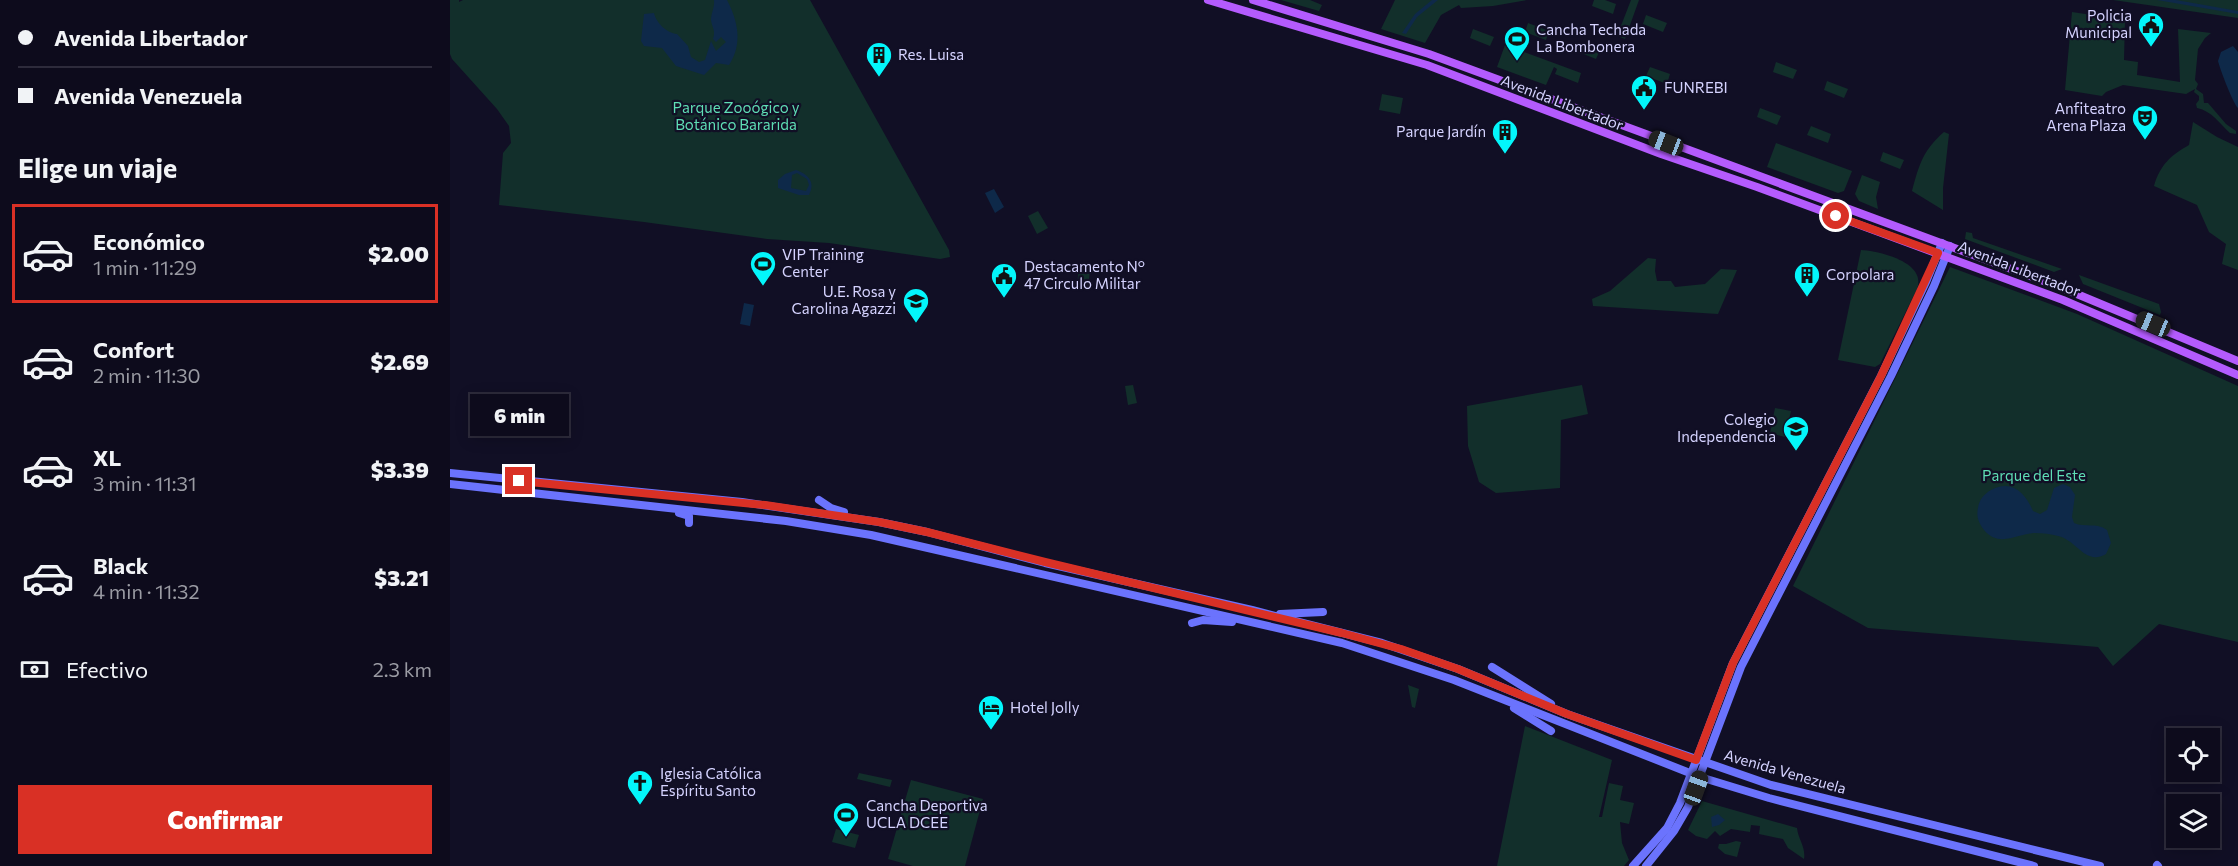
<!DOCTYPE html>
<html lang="es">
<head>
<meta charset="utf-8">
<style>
	body { margin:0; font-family:Commissioner,sans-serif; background:#161425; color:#f1f3f6; height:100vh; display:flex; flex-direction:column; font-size:22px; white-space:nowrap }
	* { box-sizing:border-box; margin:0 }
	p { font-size:20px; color:#9a9ba3 }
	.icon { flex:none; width:33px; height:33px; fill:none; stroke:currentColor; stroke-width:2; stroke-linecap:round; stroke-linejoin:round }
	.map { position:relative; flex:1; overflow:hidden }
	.details { display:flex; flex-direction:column; background:#0d0b1c; width:450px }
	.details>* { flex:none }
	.top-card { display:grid; align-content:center; height:132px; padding:0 18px; background:#0d0b1c }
	.tools { position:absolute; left:1716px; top:728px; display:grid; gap:12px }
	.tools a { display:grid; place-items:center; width:54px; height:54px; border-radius:0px; background:#0d0b1c; box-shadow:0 3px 15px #0003,0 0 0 2px #2d2b3b; font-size:30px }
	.end { position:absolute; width:27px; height:27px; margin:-14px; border:8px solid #d93025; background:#fff; box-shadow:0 0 0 3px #fff }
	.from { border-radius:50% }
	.bubble { position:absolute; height:42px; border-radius:0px; background:#0d0b1c; box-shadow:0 3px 15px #0003,0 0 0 2px #2d2b3b; font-size:20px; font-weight:800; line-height:42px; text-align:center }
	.car { position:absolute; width:18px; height:36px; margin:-18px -9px; border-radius:8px; box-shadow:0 0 4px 2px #0007; background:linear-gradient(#222 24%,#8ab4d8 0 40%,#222 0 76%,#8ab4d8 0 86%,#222 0) }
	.top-card b { display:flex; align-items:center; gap:21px; height:57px; font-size:22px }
	.top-card b+b { border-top:2px solid #2d2b3b }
	.top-card i { width:15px; height:15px; background:#f1f3f6 }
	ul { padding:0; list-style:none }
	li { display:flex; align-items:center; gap:18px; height:99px; margin:0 12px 9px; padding:0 6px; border:3px solid transparent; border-radius:0px }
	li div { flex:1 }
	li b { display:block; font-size:22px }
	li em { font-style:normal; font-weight:800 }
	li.on { border-color:#d93025 }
	li>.icon { width:54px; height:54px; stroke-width:1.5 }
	h2 { padding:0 18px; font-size:27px; line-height:72px }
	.pay { display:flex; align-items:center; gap:15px; height:66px; padding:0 18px; font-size:22px }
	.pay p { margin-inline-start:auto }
	.button { display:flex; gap:12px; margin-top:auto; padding:12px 18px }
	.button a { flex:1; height:69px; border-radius:0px; background:#d93025; color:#fff; font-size:24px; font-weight:800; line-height:69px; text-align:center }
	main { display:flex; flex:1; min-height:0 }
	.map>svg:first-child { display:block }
	.green { fill:#122f2b }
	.water { fill:#0e2949; fill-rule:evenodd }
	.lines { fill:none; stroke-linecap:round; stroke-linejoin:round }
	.secondary { stroke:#6b73fd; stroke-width:8 }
	.primary { stroke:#b45bfd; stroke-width:8 }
	.route { stroke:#d93025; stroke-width:8 }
	.labels { text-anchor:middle; stroke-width:4.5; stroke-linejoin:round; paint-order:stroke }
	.poi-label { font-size:15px; fill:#d5d3ff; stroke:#110f25; text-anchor:start }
	.street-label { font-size:15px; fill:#d5d3ff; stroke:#110f25 }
	.park-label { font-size:15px; fill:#5fdeb5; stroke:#110f25 }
</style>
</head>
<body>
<main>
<section class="details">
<div class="top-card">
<b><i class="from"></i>Avenida Libertador</b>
<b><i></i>Avenida Venezuela</b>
</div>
<h2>Elige un viaje</h2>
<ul>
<li class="on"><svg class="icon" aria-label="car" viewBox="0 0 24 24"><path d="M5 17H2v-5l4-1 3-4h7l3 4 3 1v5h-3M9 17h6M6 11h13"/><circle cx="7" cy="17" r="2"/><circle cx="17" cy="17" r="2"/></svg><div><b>Económico</b><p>1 min · 11:29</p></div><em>$2.00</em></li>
<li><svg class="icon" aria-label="car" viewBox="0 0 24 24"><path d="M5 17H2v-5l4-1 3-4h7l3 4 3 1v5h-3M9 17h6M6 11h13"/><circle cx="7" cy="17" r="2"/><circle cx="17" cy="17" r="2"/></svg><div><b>Confort</b><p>2 min · 11:30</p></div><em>$2.69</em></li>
<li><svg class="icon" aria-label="car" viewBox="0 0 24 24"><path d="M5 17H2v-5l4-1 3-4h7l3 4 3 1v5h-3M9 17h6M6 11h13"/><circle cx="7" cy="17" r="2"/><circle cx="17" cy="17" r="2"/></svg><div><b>XL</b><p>3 min · 11:31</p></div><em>$3.39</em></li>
<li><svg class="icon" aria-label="car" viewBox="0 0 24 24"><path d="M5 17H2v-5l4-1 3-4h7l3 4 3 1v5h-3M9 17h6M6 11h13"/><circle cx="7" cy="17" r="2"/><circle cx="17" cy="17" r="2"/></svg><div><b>Black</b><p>4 min · 11:32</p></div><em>$3.21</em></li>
</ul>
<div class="pay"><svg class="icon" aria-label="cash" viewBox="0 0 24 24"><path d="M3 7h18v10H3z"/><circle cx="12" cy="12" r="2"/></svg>Efectivo<p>2.3 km</p></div>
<div class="button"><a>Confirmar</a></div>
</section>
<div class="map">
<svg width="1788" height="866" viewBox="0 0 1788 866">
	<rect width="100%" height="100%" fill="#110f25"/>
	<g class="green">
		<path d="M0,0H9V2L13,0H360L499,250L500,257L490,259L379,243L317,239L194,222L49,205L53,153L61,143L59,126L47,109L2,59L0,54Z"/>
		<path d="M831,0H860L872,5L869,11Z"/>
		<path d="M945,0H1077L1043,6L1011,8L1009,5L991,15L975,43L931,29Z"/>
		<path d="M1144,0H1155L1166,4L1163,14L1142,6Z"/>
		<path d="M1181,0H1189L1175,39L1167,36Z"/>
		<path d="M1663,0H1788V18Z"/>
		<path d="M1622,12L1675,20L1674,60L1688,62L1687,75L1730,82L1728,29L1761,33L1755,38L1748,49L1745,80L1748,84L1746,89L1753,94L1754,103H1758L1776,124L1786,131V134L1780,133C1770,124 1762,111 1747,108L1746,104L1749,100V96L1744,92L1745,89L1736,94L1673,85L1656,92L1652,96L1615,90Z"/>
		<path d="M1196,15L1217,23L1213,32L1193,24Z"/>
		<path d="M1078,23L1099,31L1096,40L1075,32Z"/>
		<path d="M1023,29L1044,37L1040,46L1020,38Z"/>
		<path d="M1129,42L1150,50L1146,59L1126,51Z"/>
		<path d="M1055,45L1131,73L1128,83L1105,74L1107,69L1104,67L1096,85L1047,67Z"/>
		<path d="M1326,62L1347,70L1343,79L1323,72Z"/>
		<path d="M1200,67L1220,74L1217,84L1196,76Z"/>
		<path d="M1377,81L1398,89L1394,98L1374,90Z"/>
		<path d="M932,94L953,98L950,114L929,110Z"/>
		<path d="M1310,108L1331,116L1327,125L1307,117Z"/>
		<path d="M1743,122L1767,137L1788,147V270L1772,264L1776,244L1759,232L1747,205L1704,186C1710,165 1721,155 1739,145Z"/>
		<path d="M1361,126L1381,134L1378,143L1357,135Z"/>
		<path d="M1494,132L1499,134L1493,188V210L1462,191C1469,165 1473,150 1494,132Z"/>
		<path d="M1326,143L1402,171L1394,191L1388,193L1317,167Z"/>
		<path d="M1433,152L1454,160L1450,169L1430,161Z"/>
		<path d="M1412,175L1430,182L1426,197L1428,209L1409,201L1405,194Z"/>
		<path d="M588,211L598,228L587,234L578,216Z"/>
		<path d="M1516,232L1522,233L1523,238L1612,269L1604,272L1515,239Z"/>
		<path d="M1411,250C1429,251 1477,262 1467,289L1430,364L1425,367L1388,360Z"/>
		<path d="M1198,258L1206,259L1205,271L1207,281H1221L1225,287L1255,284L1271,269L1287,270L1268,314L1143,306L1142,299L1160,291Z"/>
		<path d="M630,262L641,265L638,285L627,283Z"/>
		<path d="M1500,267L1627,314L1788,386V642L1709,624L1663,666L1648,647L1418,628L1343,586Z"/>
		<path d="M1629,275L1709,304L1711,312L1710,315L1633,284Z"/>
		<path d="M683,385L687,403L678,405L675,386Z"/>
		<path d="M1132,385L1138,414L1111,420L1110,488L1046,493L1029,482L1018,446L1017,406Z"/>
		<path d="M1325,408L1341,411L1335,437L1320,433Z"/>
		<path d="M958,685L969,689L965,708L962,707Z"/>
		<path d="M1075,726L1162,760L1149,817H1152L1159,783L1173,786L1170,800L1184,803L1179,824L1170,822L1172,843L1179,860L1174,866H1047Z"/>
		<path d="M409,773L442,780L440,787L407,779Z"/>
		<path d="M461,780L533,799L515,866H463L438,859Z"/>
		<path d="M1252,801L1347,828C1348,839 1356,847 1354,859L1338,848L1333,839L1309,834L1310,826L1301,825L1300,832L1281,829L1270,836L1265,831L1257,839L1246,836L1238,830Z"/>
		<path d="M386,829L409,835L405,848L382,842Z"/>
		<path d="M1286,841L1291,842L1287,857L1275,854L1268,848L1269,844H1276Z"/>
	</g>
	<g class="water">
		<path d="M264,0H277C288,21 293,44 279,65L266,63L254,75L226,66L212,48L194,46L191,41L194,14L204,13C206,23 217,33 227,34L238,46L241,57L249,62L255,60L261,41L266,51L276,42L271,37L266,42L263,39C266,30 262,28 261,20C261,13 265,7 264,0Z"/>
		<path d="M982,0H988L967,17L956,34L952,33L965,14Z"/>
		<path d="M1707,0H1726L1788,11V14Z"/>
		<path d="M1783,46L1788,52V108C1783,104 1770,69 1768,61L1771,52Z"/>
		<path d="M346,170C358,174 366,182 359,195H349L328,188V180L335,174ZM347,173L357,179L359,185L356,191L341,188L342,175Z"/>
		<path d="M544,189L554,207L545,213L535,193Z"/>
		<path d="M294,303L304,305L300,326L290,324Z"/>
		<path d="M1613,484L1620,487L1625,495L1622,517L1624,523C1635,528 1646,522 1657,530L1661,543L1656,554C1635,566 1627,540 1608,536C1601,534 1593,533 1585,533C1567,534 1549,548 1534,530C1529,523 1526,517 1528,508C1529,500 1534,494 1541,490C1562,479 1575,493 1583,511L1590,514L1597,510L1604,488Z"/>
		<path d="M1268,814L1275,820L1269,825L1262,827L1261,817Z"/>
	</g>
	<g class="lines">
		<g class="secondary">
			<path d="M0,473L292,502L429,522L477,532L595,563L802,610L932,643L1008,669L1117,714L1321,785L1650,866"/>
			<path d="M0,484L336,521L421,535L892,643L1004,680L1250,777L1319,798L1584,866"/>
			<path d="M369,500L381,508L394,512"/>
			<path d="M229,513L239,516V523"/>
			<path d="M830,614L873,612"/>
			<path d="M742,623L753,620L782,622"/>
			<path d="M1042,667L1101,704"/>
			<path d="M1064,708L1101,731"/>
			<path d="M1707,865L1708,866"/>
			<path d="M1183,866L1217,828L1230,803L1283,663L1431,376L1476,282L1492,243"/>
			<path d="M1196,866L1224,831L1238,807L1291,667L1441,376L1484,286L1500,246"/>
		</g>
		<g class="primary">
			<path d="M758,0L977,65L1211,154L1307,187L1613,300L1788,375"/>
			<path d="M803,0L979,54L1610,287L1788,361"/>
		</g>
	</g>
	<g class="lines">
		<path class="route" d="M69,481L315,505L429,522L477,532L595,562L892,633L951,649L1008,669L1117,714L1246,760L1283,663L1431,376L1488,253L1386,216"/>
	</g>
	<defs>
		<g id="civic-pin" transform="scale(1.35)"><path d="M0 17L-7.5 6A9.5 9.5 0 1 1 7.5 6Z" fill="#03f6fb" stroke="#110f25"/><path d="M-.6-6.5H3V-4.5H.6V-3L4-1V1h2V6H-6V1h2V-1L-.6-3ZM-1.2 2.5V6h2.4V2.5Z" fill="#111"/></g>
		<g id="stadium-pin" transform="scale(1.35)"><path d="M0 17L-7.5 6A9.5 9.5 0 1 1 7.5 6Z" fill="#03f6fb" stroke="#110f25"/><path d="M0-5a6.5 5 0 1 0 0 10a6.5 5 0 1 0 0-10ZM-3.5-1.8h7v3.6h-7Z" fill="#111"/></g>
		<g id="building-pin" transform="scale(1.35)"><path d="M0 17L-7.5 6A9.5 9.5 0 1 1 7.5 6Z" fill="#03f6fb" stroke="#110f25"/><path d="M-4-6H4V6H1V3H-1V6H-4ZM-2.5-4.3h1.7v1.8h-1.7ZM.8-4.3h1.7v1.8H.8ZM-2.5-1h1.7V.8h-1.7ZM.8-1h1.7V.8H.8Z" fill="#111"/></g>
		<g id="theatre-pin" transform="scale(1.35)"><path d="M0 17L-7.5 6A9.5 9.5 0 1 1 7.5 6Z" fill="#03f6fb" stroke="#110f25"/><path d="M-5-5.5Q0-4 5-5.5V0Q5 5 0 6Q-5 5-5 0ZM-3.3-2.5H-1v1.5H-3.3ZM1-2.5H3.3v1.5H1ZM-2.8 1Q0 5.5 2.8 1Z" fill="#111"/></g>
		<g id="school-pin" transform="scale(1.35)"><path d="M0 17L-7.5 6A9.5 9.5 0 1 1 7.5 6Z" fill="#03f6fb" stroke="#110f25"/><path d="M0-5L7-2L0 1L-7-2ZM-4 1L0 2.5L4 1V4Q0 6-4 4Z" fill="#111"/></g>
		<g id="hotel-pin" transform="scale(1.35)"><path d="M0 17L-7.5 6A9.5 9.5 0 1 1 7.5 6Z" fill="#03f6fb" stroke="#110f25"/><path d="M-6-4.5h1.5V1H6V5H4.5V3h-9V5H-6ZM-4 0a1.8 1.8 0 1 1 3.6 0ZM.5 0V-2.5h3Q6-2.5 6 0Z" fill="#111"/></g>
		<g id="church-pin" transform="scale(1.35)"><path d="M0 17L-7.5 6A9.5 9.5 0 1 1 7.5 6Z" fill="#03f6fb" stroke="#110f25"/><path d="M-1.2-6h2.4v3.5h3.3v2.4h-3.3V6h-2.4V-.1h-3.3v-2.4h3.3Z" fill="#111"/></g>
	</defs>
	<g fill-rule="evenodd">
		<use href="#civic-pin" x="1701" y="25"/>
		<use href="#stadium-pin" x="1067" y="39"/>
		<use href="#building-pin" x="429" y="55"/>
		<use href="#civic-pin" x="1194" y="88"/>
		<use href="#theatre-pin" x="1695" y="118"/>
		<use href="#building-pin" x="1055" y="132"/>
		<use href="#stadium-pin" x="313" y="264"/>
		<use href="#building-pin" x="1357" y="275"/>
		<use href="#civic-pin" x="554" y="276"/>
		<use href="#school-pin" x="466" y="301"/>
		<use href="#school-pin" x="1346" y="429"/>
		<use href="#hotel-pin" x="541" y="708"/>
		<use href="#church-pin" x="190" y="783"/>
		<use href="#stadium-pin" x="396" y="815"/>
	</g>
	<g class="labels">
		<g class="poi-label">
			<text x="1682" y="21" text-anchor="end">Policia<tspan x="1682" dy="17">Municipal</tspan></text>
			<text x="1086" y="35">Cancha Techada<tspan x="1086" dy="17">La Bombonera</tspan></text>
			<text x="448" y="60">Res. Luisa</text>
			<text x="1214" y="93">FUNREBI</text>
			<text x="1676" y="114" text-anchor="end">Anfiteatro<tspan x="1676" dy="17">Arena Plaza</tspan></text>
			<text x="1036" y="137" text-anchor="end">Parque Jardín</text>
			<text x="332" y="260">VIP Training<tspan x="332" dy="17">Center</tspan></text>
			<text x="574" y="272">Destacamento N°<tspan x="574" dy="17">47 Circulo Militar</tspan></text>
			<text x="1376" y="280">Corpolara</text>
			<text x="446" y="297" text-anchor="end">U.E. Rosa y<tspan x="446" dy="17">Carolina Agazzi</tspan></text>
			<text x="1326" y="425" text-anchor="end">Colegio<tspan x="1326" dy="17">Independencia</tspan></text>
			<text x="560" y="713">Hotel Jolly</text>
			<text x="210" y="779">Iglesia Católica<tspan x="210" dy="17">Espíritu Santo</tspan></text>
			<text x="416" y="811">Cancha Deportiva<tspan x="416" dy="17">UCLA DCEE</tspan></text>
		</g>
		<g class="street-label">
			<text transform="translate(1112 103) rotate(21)" y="5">Avenida Libertador</text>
			<text transform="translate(1569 269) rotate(21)" y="5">Avenida Libertador</text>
			<text transform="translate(1335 772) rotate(16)" y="5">Avenida Venezuela</text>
		</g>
		<g class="park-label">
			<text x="286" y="113">Parque Zooógico y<tspan x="286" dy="17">Botánico Bararida</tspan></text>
			<text x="1584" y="481">Parque del Este</text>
		</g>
	</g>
</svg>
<div class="tools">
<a><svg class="icon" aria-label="locate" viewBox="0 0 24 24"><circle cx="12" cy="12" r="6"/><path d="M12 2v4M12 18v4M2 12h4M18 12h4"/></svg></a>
<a><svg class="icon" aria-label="layers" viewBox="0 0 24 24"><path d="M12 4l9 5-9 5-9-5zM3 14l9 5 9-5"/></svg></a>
</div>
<i class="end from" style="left:1386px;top:216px"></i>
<i class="end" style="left:69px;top:481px"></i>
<div class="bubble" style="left:20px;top:394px;width:99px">6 min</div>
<i class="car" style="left:1216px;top:143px;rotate:291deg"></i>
<i class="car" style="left:1703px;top:324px;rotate:292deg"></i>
<i class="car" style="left:1246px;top:788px;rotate:20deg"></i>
</div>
</main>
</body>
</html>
